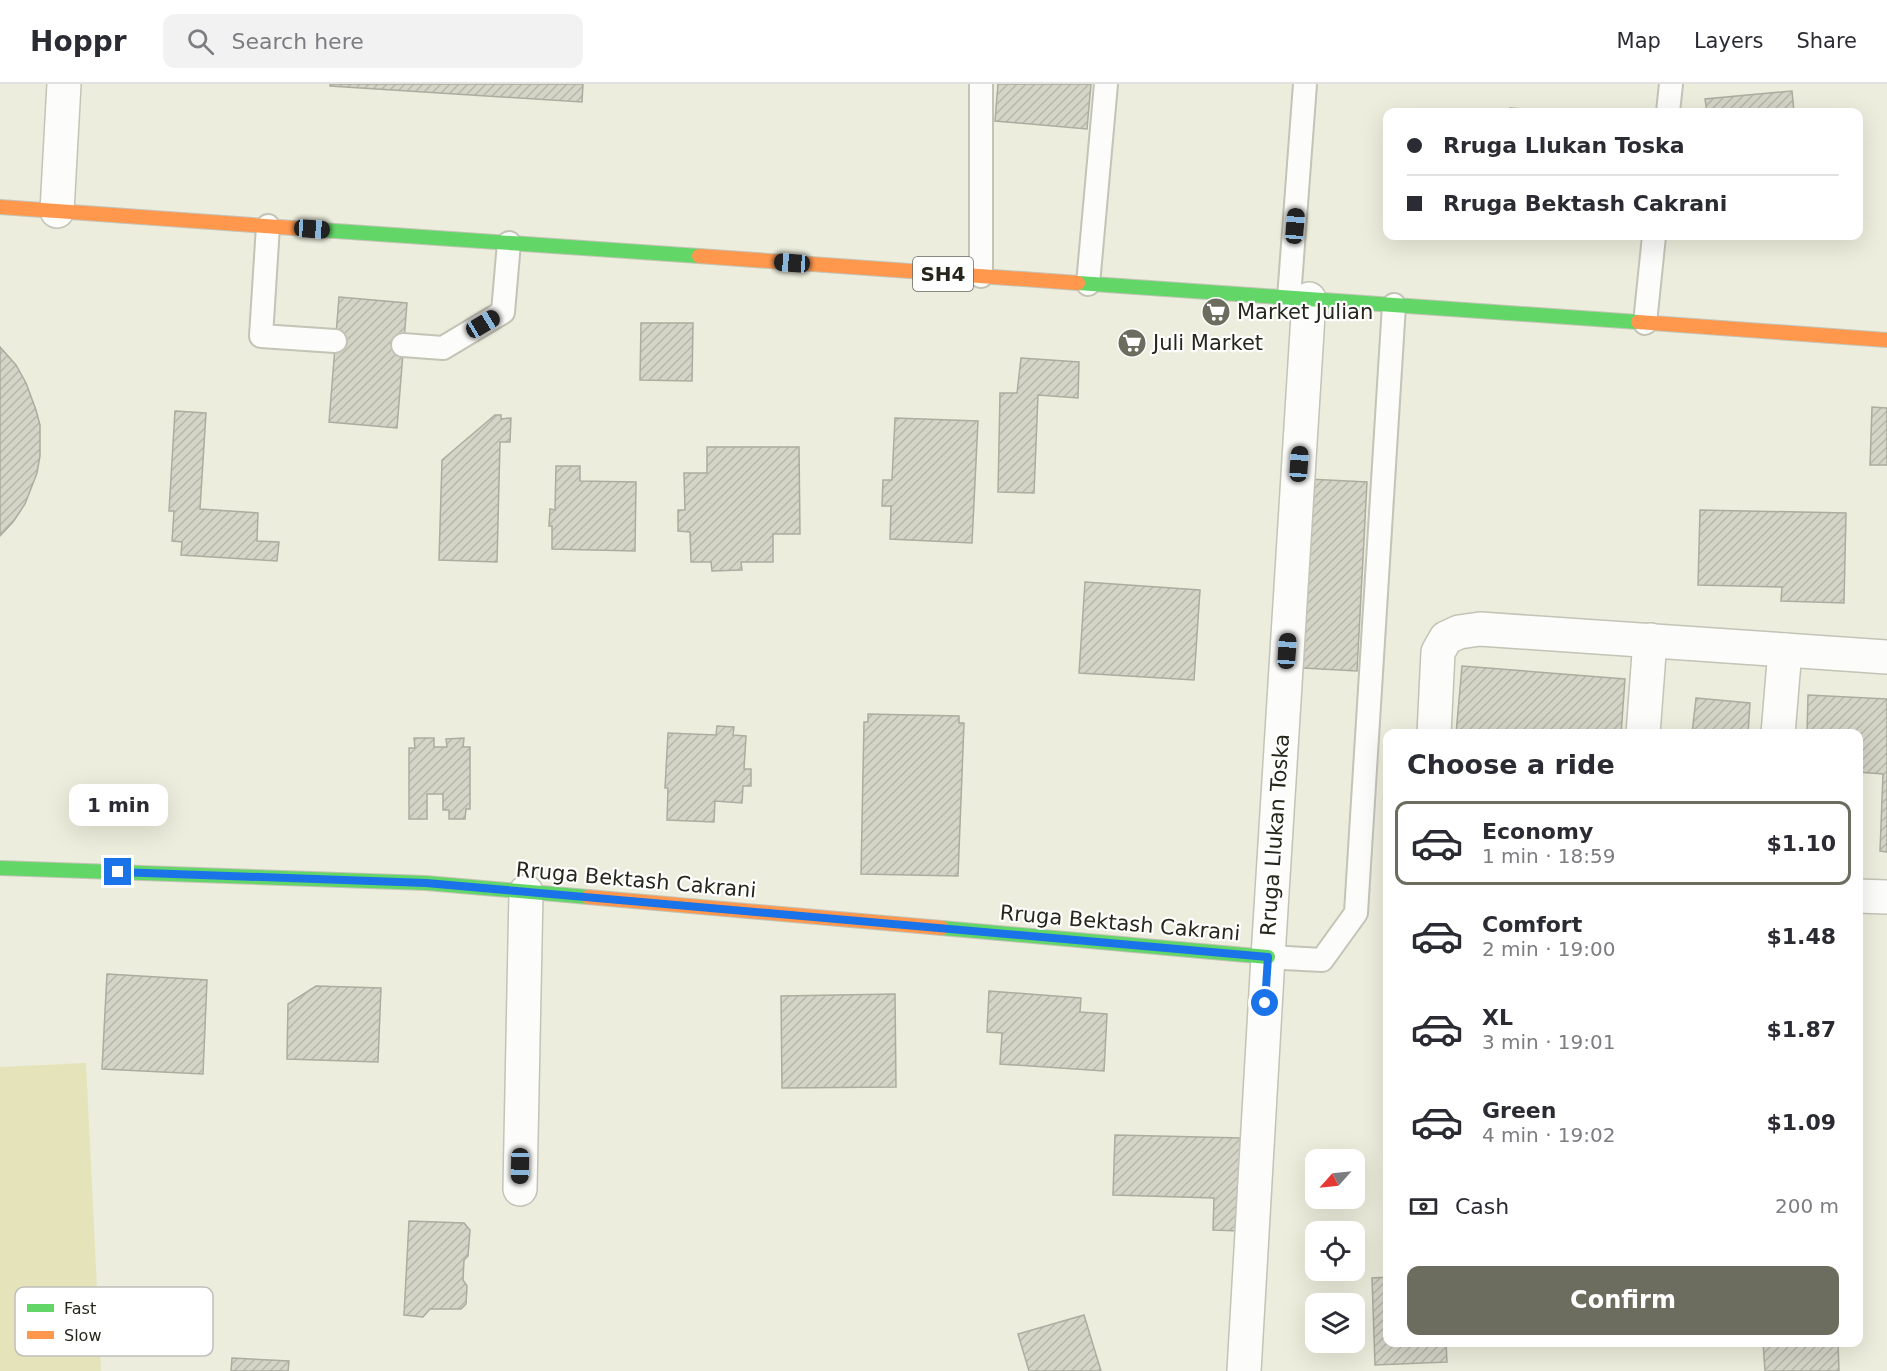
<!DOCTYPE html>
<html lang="en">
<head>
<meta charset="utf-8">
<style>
	body { margin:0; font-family:"DejaVu Sans",sans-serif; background:#f2f2f3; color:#2b2b33; height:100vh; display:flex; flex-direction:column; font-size:22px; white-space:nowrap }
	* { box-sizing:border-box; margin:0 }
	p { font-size:20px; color:#7c7c81 }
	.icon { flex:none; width:33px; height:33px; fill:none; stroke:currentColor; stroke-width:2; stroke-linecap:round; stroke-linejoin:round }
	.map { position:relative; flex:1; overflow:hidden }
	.panel { position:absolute; left:1383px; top:645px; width:480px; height:618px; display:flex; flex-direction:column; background:#fff; border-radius:12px; box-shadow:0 6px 24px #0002 }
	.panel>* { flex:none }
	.hud { position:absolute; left:1383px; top:24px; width:480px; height:132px; border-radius:12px; box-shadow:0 6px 24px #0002; display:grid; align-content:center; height:132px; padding:0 24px; background:#fff }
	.needle { width:39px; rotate:243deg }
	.fabs { position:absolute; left:1305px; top:1065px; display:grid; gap:12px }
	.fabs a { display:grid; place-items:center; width:60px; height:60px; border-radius:12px; background:#fff; box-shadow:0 6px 24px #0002; font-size:30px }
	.end { position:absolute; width:27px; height:27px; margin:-14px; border:8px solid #1a73e8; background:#fff; box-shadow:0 0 0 3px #fff }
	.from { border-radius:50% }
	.bubble { position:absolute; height:42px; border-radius:12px; background:#fff; box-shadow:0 6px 24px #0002; font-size:20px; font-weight:800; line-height:42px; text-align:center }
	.car { position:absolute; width:18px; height:36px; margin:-18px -9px; border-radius:8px; box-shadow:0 0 4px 2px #0007; background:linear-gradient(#222 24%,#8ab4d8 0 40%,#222 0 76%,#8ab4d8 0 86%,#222 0) }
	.hud b { display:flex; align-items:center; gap:21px; height:57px; font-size:22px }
	.hud b+b { border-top:2px solid #e1e1e2 }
	.hud i { width:15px; height:15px; background:#2b2b33 }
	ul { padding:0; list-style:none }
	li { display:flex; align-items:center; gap:18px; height:84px; margin:0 12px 9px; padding:0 12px; border:3px solid transparent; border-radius:12px }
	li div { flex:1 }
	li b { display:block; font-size:22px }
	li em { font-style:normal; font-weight:800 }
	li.selected { border-color:#6c6c5f }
	li>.icon { width:54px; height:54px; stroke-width:1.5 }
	h2 { padding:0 24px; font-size:27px; line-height:72px }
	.pay { display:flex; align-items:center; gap:15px; height:66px; padding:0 24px; font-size:22px }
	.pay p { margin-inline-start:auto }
	.primary-button { display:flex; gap:12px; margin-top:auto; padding:12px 24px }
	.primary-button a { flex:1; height:69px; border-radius:12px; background:#6c6c5f; color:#fff; font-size:24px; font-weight:800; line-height:69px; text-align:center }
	header { display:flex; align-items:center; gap:36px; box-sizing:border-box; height:84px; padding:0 30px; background:#fff; border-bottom:2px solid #e1e1e2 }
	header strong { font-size:28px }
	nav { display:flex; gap:33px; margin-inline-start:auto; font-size:21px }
	.search { width:420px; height:54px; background:#f2f2f3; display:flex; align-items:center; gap:15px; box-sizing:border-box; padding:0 21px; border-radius:12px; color:#7c7c81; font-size:22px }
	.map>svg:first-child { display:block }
	.garden { fill:#e4e3ba }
	.building { fill:url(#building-hatch); stroke:#acac9f; stroke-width:1.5 }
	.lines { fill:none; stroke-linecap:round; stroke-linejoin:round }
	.lane-casing { stroke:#c3c3b6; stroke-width:26 }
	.street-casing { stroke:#c3c3b6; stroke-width:36 }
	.fast-casing { stroke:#c3c3b6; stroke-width:16 }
	.slow-casing { stroke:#c3c3b6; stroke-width:16 }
	.lane { stroke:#fcfcfa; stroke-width:22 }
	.street { stroke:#fcfcfa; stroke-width:33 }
	.fast { stroke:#63d668; stroke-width:14 }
	.slow { stroke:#ff974d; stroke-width:14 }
	.route { stroke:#1a73e8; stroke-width:8 }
	.labels { text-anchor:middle; stroke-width:4.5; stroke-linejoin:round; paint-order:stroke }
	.shield { fill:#fff; stroke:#67675f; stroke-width:1.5 }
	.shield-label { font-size:20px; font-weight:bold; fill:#26261b }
	.poi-label { font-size:21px; fill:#26261b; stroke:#fff; text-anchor:start }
	.street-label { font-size:21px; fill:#26261b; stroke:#fff }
	.key { fill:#fff; stroke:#bebebb; stroke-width:1.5 }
	.key-label { font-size:16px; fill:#26261b }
</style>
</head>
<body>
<header>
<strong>Hoppr</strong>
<div class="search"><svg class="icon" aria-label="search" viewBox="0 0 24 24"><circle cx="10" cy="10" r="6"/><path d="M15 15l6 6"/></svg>Search here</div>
<nav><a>Map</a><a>Layers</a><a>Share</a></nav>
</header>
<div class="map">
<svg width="1887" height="1287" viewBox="0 0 1887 1287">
	<defs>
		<pattern id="building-hatch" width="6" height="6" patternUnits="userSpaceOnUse" patternTransform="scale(1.5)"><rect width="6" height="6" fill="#d4d4c7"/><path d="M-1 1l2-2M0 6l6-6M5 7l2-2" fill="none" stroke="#b6b6aa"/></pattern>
	</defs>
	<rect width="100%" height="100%" fill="#ededdd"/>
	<path class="garden" d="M86,979L101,1287H0V983Z"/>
	<g class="building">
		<path d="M330,0H583L582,18L330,2Z"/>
		<path d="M998,0H1091L1087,45L995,37Z"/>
		<path d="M1792,7L1794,28H1707L1705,15Z"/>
		<path d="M1510,24L1563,28H1510Z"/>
		<path d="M1579,25L1613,28H1578Z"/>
		<path d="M339,213L407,219L397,344L329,338Z"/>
		<path d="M641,239H693L692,297L640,296Z"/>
		<path d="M0,263L16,281L26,299L36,326L40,341V372L37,389L25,420L13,438L0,452Z"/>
		<path d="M1021,274L1079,278L1078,314L1038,311L1034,409L998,408L1000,309H1017Z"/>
		<path d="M1872,323L1887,324V381H1870Z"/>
		<path d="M175,327L206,329L200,425L258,429L257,457L279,458L277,477L181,471L182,458L172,457L174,427H169Z"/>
		<path d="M495,331H501V335L511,334L510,358H500L497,478L439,476L442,376Z"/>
		<path d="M895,334L978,337L972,459L890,455L891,422H882L883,396H892Z"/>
		<path d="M707,363H799L800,450H773V478H741L742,486L712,487L711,478H691L690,448L678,447V426H685L684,389H707Z"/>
		<path d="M556,382H580V397L636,398L635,467L552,465V442H549L550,425L555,426Z"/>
		<path d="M1308,395L1367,398L1357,587L1303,584V579H1299Z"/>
		<path d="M1700,426L1846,429L1844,519L1781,517L1782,503L1698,501Z"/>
		<path d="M1085,498L1200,506L1194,596L1079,589Z"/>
		<path d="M1462,582L1625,595L1621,650H1456Z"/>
		<path d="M1808,611L1887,615V768L1880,767L1883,690L1858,688V650H1807Z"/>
		<path d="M1696,614L1750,619L1748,650H1692Z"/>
		<path d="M868,630L959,632V639H964L958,792L861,790L864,638H868Z"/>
		<path d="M717,642L734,643L733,651L746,652L744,685H751V702H743L742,719L715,717L714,738L667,736L668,704H665L668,649L716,651Z"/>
		<path d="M414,654H434V663H447L446,655L464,654L463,663H470V725H466L465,735H449V726H443V710H427V735H409V664H415Z"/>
		<path d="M107,890L207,896L203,990L102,985Z"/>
		<path d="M316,902L381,904L378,978L287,975L288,920Z"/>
		<path d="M989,907L1081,914L1080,928L1107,930L1104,987L1000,980L1002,949L987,948Z"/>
		<path d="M895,910L896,1003L782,1004L781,912Z"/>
		<path d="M1115,1051L1242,1054L1240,1147L1213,1146L1214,1114L1113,1111Z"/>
		<path d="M409,1137L464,1139L470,1146L468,1172L464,1176L463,1196L467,1202L466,1220L461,1225H430L423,1233L404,1231Z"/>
		<path d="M1388,1193V1258H1446L1447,1278L1375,1281L1372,1194Z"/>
		<path d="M1084,1231L1101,1287H1029L1018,1250Z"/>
		<path d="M1763,1258H1838L1839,1287H1765Z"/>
		<path d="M232,1274L289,1277L288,1287H231Z"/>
	</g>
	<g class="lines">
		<g class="lane-casing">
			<g id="lane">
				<path d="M1668,28L1671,0"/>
				<path d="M268,142L261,252L335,257"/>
				<path d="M981,192V0"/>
				<path d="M1088,200L1106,0"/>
				<path d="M1289,214L1305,0"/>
				<path d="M1645,239L1654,152"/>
				<path d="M403,261L443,264L503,228L509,159"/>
				<path d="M1268,873L1322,876L1356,829L1394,221"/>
			</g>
		</g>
		<g class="street-casing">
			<g id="street">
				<path d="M57,127L64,0"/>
				<path d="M1434,650L1438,568L1446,554L1459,548L1480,545L1887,573"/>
				<path d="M1643,650L1650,556"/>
				<path d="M1778,650L1785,566"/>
				<path d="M1858,812L1887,813"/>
				<path d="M520,1105L526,808"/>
				<path d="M1244,1287L1268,873L1309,215"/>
			</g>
		</g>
		<g class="fast-casing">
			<g id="fast">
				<path d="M321,146L699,172"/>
				<path d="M1078,199L1638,238"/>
				<path d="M0,784L426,799L588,813"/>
				<path d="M942,844L1268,873"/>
			</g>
		</g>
		<g class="slow-casing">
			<g id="slow">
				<path d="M0,123L321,146"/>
				<path d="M699,172L1078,199"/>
				<path d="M1638,238L1887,256"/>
				<path d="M588,813L942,844"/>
			</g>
		</g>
		<use href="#lane" class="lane"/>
		<use href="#street" class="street"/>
		<use href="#fast" class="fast"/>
		<use href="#slow" class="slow"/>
	</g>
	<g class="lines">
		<path class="route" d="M118,788L426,799L1268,873L1265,919"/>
	</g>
	<defs>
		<g id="supermarket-disc" transform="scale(1.5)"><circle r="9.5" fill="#6c6c5f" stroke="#fff"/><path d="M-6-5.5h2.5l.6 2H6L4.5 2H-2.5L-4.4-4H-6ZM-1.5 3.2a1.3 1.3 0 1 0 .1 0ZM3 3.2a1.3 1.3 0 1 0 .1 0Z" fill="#fff"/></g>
	</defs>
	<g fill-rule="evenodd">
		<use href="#supermarket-disc" x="1216" y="228"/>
		<use href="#supermarket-disc" x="1132" y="259"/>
	</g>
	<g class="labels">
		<rect class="shield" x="913" y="173" width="60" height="34" rx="4.5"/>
		<g class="shield-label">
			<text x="943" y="197">SH4</text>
		</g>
		<g class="poi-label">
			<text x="1237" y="235">Market Julian</text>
			<text x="1153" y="266">Juli Market</text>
		</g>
		<g class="street-label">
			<text transform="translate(1275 751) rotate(-86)" y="7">Rruga Llukan Toska</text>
			<text transform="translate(636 796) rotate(5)" y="7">Rruga Bektash Cakrani</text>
			<text transform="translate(1120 839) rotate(5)" y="7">Rruga Bektash Cakrani</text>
		</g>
	</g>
	<rect x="15" y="1203" width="198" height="69" rx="9" class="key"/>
	<rect x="27" y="1220" width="27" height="8" fill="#63d668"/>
	<rect x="27" y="1247" width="27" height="8" fill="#ff974d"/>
	<g class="key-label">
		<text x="64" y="1230">Fast</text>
		<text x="64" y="1257">Slow</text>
	</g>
</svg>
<div class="fabs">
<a><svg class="needle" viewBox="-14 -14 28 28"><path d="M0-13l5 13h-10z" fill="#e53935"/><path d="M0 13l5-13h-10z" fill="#7c7c81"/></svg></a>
<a><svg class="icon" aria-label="locate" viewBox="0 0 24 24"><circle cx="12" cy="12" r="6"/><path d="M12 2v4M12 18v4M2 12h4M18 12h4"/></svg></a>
<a><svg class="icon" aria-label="layers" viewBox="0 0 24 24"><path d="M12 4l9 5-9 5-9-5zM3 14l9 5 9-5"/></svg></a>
</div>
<i class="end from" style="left:1265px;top:919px"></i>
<i class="end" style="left:118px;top:788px"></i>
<div class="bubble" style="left:69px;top:700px;width:99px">1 min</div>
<i class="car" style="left:1295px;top:142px;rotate:5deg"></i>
<i class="car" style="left:312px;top:145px;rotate:94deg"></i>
<i class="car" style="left:792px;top:179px;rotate:274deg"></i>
<i class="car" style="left:483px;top:240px;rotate:59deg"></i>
<i class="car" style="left:1299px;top:380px;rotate:4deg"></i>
<i class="car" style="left:1287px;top:567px;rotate:4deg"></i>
<i class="car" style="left:520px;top:1082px;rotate:181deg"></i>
<div class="hud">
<b><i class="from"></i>Rruga Llukan Toska</b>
<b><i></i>Rruga Bektash Cakrani</b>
</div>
<section class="panel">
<h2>Choose a ride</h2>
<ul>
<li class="selected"><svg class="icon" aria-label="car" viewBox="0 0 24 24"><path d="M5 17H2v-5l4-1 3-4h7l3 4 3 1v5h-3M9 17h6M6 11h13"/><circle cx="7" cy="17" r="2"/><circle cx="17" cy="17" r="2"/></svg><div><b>Economy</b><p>1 min · 18:59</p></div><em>$1.10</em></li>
<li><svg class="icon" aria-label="car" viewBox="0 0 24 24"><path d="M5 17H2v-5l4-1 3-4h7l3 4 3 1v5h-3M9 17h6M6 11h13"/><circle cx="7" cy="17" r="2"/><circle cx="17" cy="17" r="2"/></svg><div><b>Comfort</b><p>2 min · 19:00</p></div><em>$1.48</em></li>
<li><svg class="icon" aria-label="car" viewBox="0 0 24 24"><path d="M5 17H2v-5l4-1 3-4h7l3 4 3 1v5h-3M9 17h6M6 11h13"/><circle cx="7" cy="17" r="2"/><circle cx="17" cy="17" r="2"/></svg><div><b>XL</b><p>3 min · 19:01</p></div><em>$1.87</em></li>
<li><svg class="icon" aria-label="car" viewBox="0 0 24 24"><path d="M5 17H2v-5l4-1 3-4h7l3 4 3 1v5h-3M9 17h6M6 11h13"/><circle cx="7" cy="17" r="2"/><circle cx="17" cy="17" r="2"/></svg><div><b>Green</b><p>4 min · 19:02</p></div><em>$1.09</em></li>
</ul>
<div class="pay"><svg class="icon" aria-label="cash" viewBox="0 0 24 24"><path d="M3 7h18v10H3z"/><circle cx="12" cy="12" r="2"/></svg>Cash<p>200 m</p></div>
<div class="primary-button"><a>Confirm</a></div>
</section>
</div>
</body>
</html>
